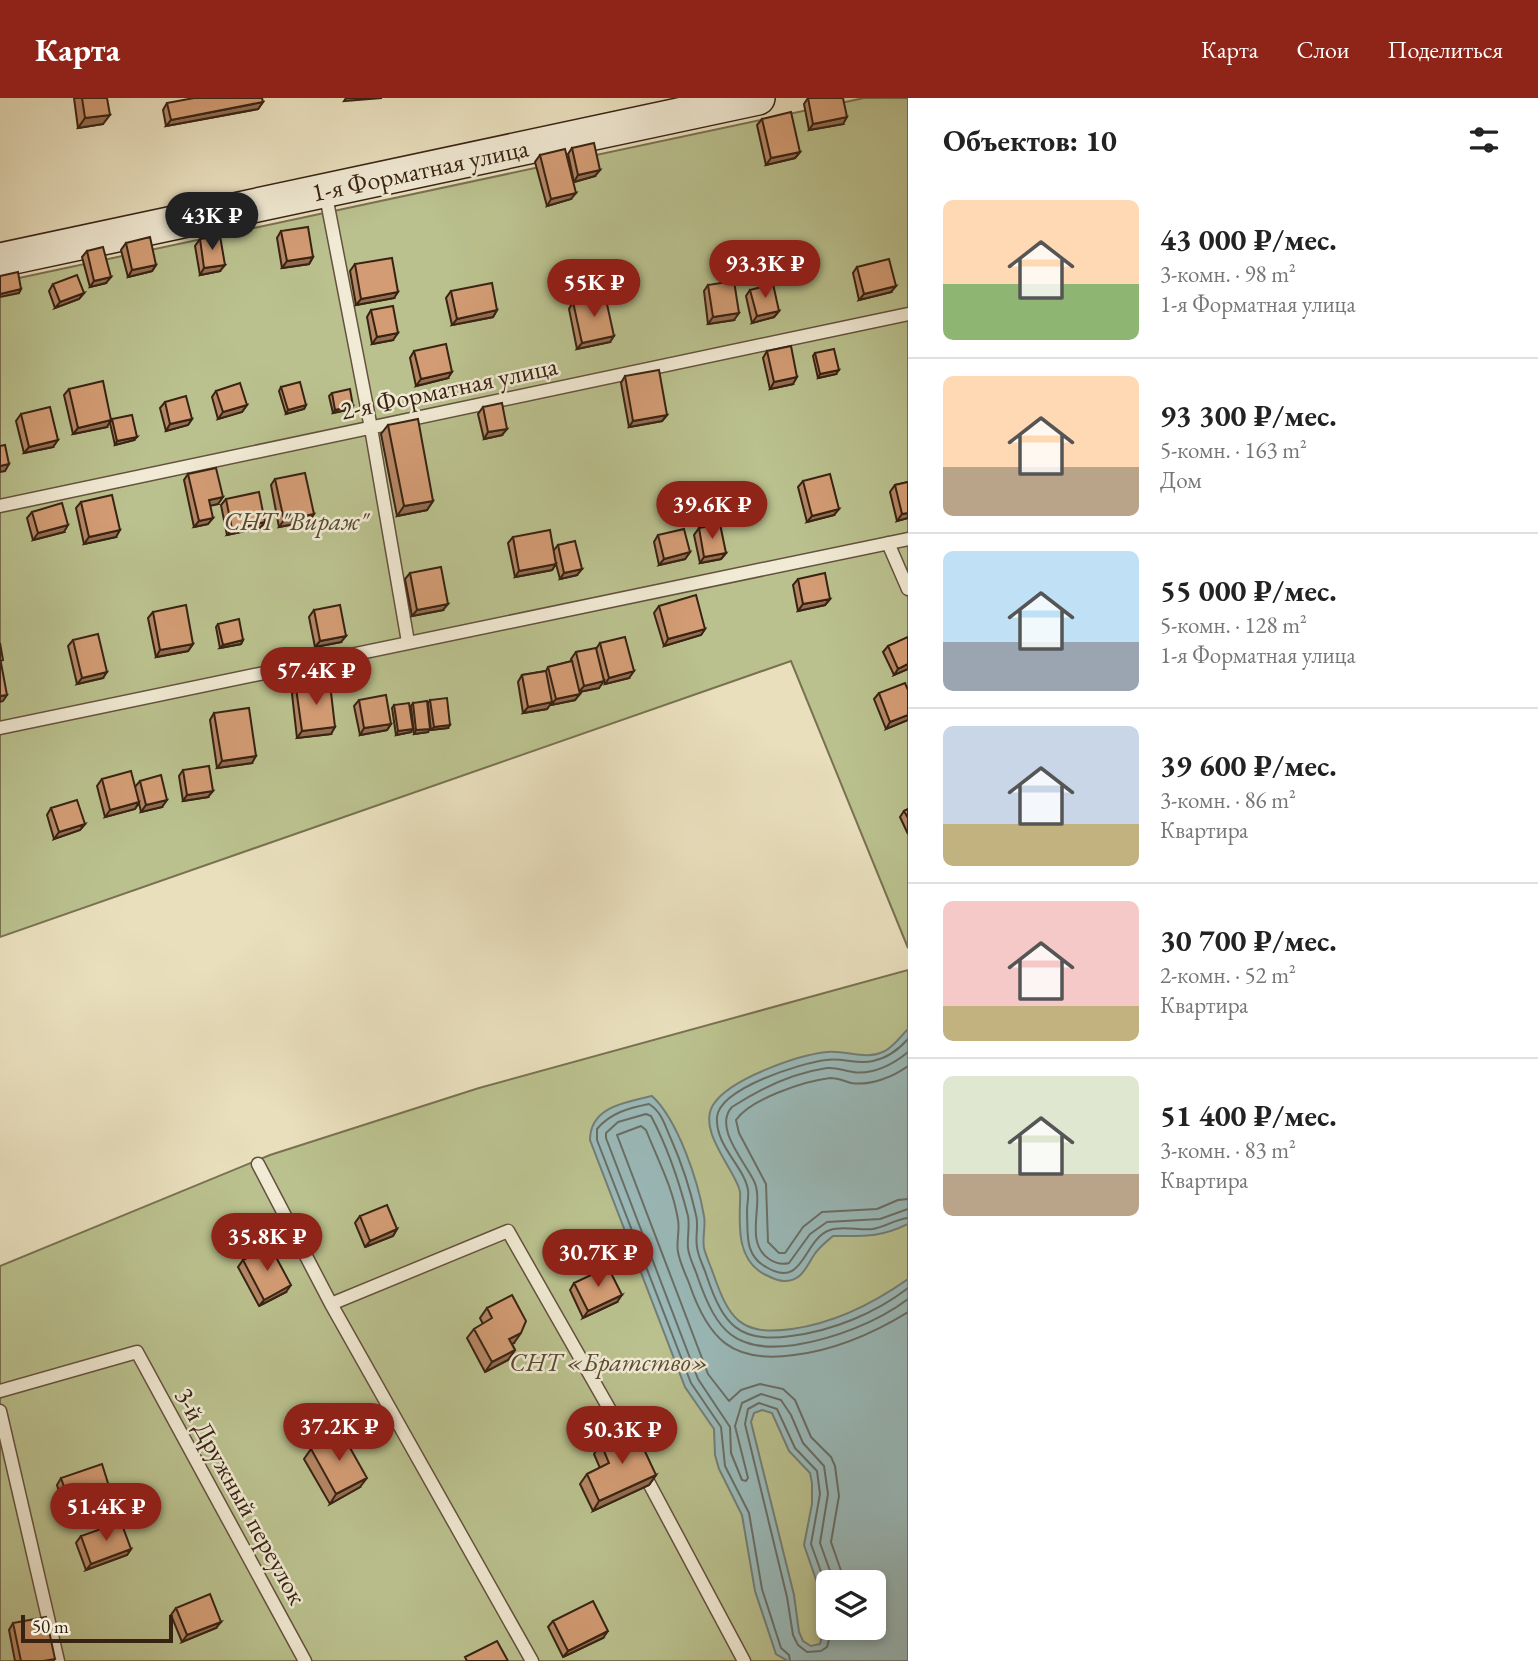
<!DOCTYPE html>
<html lang="ru">
<meta charset="utf-8">
<style>
:root{--surface:#fff;--page:#f6f6f6;--text:#222;--muted:#767676;--line:#e0e0e0;--accent:#8f2418}
body{margin:0;font-family:"EB Garamond",serif;background:var(--page);color:var(--text);height:100vh;display:flex;flex-direction:column;font-size:26px;white-space:nowrap}
*{box-sizing:border-box;margin:0}
p{font-size:23px;color:var(--muted)}
.icon{flex:none;width:38px;height:38px;fill:none;stroke:currentColor;stroke-width:2;stroke-linecap:round;stroke-linejoin:round}
.map{position:relative;flex:1;overflow:hidden}
.drawer{display:flex;flex-direction:column;background:var(--surface);width:630px}
.drawer>*{flex:none}
.controls{position:absolute;left:816px;top:1472px;display:grid;gap:14px}
.controls a{display:grid;place-items:center;width:70px;height:70px;border-radius:10px;background:var(--surface);box-shadow:0 4px 10px #0003;font-size:35px}
.scale{position:absolute;left:21px;bottom:18px;width:152px;box-sizing:border-box;padding-left:7px;border:4px solid #382313;border-top:0;font-size:19px;line-height:24px;white-space:nowrap;color:#382313;-webkit-text-stroke:5px #f1ead4;paint-order:stroke}
.price{position:absolute;translate:-50% -60px;padding:0 16px;border-radius:24px;background:var(--accent);color:#fff;font-size:23px;line-height:46px;filter:drop-shadow(0 2px 4px #0008)}
.price::after{content:'';position:absolute;left:50%;top:42px;width:21px;height:16px;margin-left:-10px;background:inherit;clip-path:polygon(0 0,100% 0,50% 100%)}
.price.active{background:#222;color:#fff}
ul{padding:0;list-style:none}
li{display:flex;align-items:center;gap:21px;height:175px;padding:0 35px}
li+li{border-top:2px solid var(--line)}
li span{display:grid;place-items:center;flex:none;width:196px;height:140px;border-radius:10px;color:#555}
li>.icon{margin-inline-start:auto}
span .icon{width:84px;height:84px;fill:#fffc;stroke-width:1}
li b{font-size:30px}
h2{display:flex;justify-content:space-between;align-items:center;height:84px;padding:0 35px;font-size:30px}
header{display:flex;align-items:center;gap:42px;box-sizing:border-box;height:98px;padding:0 35px;background:var(--accent);color:#fff}
header strong{font-size:33px}
nav{display:flex;gap:38px;margin-inline-start:auto;font-size:24px}
main{display:flex;flex:1;min-height:0}
.map>svg:first-child{display:block}
.green{fill:#bac18e;stroke:#797250;stroke-width:2;fill-rule:evenodd}
.water{fill:#9ababa;stroke:#737e77;stroke-width:2;fill-rule:evenodd}
.lines{fill:none;stroke-linecap:round;stroke-linejoin:round}
.shore{stroke:#696e66;stroke-width:2}
.lane-casing{stroke:#64523e;stroke-width:15}
.secondary-casing{stroke:#382313;stroke-width:36}
.lane{stroke:#f1ead4;stroke-width:12}
.secondary{stroke:#f1ead4;stroke-width:33}
.wall{fill:#b58664;stroke:#382313;stroke-width:2}
.shaded-wall{fill:#946d51;stroke:#382313;stroke-width:2}
.building{fill:#d39c74;stroke:#382313;stroke-width:2}
.labels{text-anchor:middle;dominant-baseline:central;stroke-width:5;stroke-linejoin:round;paint-order:stroke}
.street-label{font-size:26px;fill:#382313;stroke:#f1ead4}
.park-label{font-size:26px;font-style:italic;fill:#584a32;stroke:#f1ead4}
</style>
<header>
<strong>Карта</strong>
<nav><a>Карта</a><a>Слои</a><a>Поделиться</a></nav>
</header>
<main>
<div class="map">
<svg width="908" height="1563" viewBox="0 0 908 1563">
<rect width="100%" height="100%" fill="#e9dfbd"/>
<filter id="stains"><feTurbulence type="fractalNoise" baseFrequency=".00286" numOctaves="4"/><feColorMatrix values="0 0 0 0 .2 0 0 0 0 .09 0 0 0 0 .02 0 0 0 .5 -.17"/></filter>
<radialGradient id="worn" r=".72"><stop offset=".6" stop-color="#630" stop-opacity="0"/><stop offset="1" stop-color="#630" stop-opacity=".3"/></radialGradient>
<!-- green -->
<path class="green" d="M864,0H908V850L791,563L0,839V184Z
M908,872V1563H0V1168L270,1057L479,990ZM828,1484H873V1530H828Z"/>
<!-- water -->
<path class="water" d="M908,931V1126C880,1140 863,1138 833,1138C826,1144 819,1149 814,1157C806,1169 802,1183 784,1183C777,1183 770,1179 764,1176C738,1162 739,1131 740,1105C740,1100 741,1095 739,1090C731,1067 698,1032 713,1007C729,981 798,957 827,954C848,952 865,963 885,953C894,948 901,938 908,931Z
M652,998C678,1022 698,1083 704,1118C706,1128 702,1140 704,1150C706,1158 710,1167 713,1175C729,1221 740,1238 792,1231C834,1225 874,1205 908,1181V1563H788L776,1556L755,1493L742,1417L719,1371L715,1357L714,1331L685,1289L590,1042C590,1009 626,1004 652,998ZM762,1312L772,1315L789,1353L810,1375L812,1385V1406L804,1447L821,1496L825,1527L820,1546L811,1548L803,1543L799,1534L794,1497L751,1324L754,1315ZM873,1484V1530H828V1484Z"/>
<g class="lines">
<!-- shore -->
<path class="shore" d="M908,941C898,952 888,960 873,963C856,967 842,959 826,962C801,965 720,990 717,1019C715,1048 744,1068 748,1092C749,1098 747,1106 747,1113C748,1135 744,1157 766,1169C805,1192 802,1142 830,1132C843,1127 860,1133 873,1131C885,1129 896,1121 908,1120
M908,954C894,966 873,977 853,974C844,973 837,969 827,970C793,975 761,990 732,1009C713,1029 745,1064 754,1083C765,1106 743,1143 769,1161C775,1165 782,1167 789,1165L810,1136L827,1124L880,1121L908,1111
M908,968C893,979 870,988 851,985C844,983 838,980 830,980C805,983 750,1001 736,1022L739,1035L766,1086L768,1144L779,1155H785L803,1129L822,1114L877,1111L898,1102L908,1101
M834,1484L820,1445L828,1396L824,1368L803,1345L791,1317L781,1302L761,1296L742,1305L735,1328L748,1380L746,1383L742,1382L731,1355L730,1329L698,1281L606,1040V1035L618,1024L646,1016L651,1018C668,1050 679,1083 688,1118C690,1128 687,1139 688,1150C689,1160 695,1170 698,1180C717,1234 735,1255 795,1247C833,1241 878,1224 908,1201
M845,1484L831,1444L839,1398L835,1368L831,1359L811,1339L795,1302L783,1291L760,1286L741,1292L729,1303L708,1276L617,1037L641,1028L646,1032C658,1062 673,1090 678,1122C680,1133 676,1144 678,1154C680,1165 685,1175 689,1185C708,1241 732,1266 794,1257C834,1252 874,1235 908,1214
M828,1493L811,1446L820,1396L817,1373L795,1350L777,1311L759,1305L748,1311L745,1326L787,1499L793,1537L798,1547L807,1554L821,1553L827,1549L832,1530
M790,1563L789,1557L781,1550L762,1491L749,1415L725,1368L721,1329L691,1285L597,1042V1031C610,1015 629,1010 649,1006C662,1014 665,1028 671,1041C682,1066 690,1090 696,1117C699,1127 695,1138 697,1149C698,1159 704,1169 707,1179C723,1226 739,1246 791,1238C832,1233 876,1215 908,1190"/>
<defs>
<path id="lane" d="M325,93L371,330L408,544
M0,408L908,216
M888,445L908,491
M0,630L908,441
M258,1066L331,1206L532,1563
M331,1206L508,1133L631,1349
M0,1293L137,1254L305,1563
M0,1313L58,1563
M642,1372L744,1563"/>
<path id="secondary" d="M0,162L758,0"/>
</defs>
<!-- lane casing -->
<use href="#lane" class="lane-casing"/>
<!-- secondary casing -->
<use href="#secondary" class="secondary-casing"/>
<!-- lane -->
<use href="#lane" class="lane"/>
<!-- secondary -->
<use href="#secondary" class="secondary"/>
</g>
<!-- wall -->
<path class="wall" d="M74,0H107L103,26L78,30Z
M808,0L843,26L809,32L804,6Z
M263,4L258,11L166,28L163,12L167,5Z
M762,21L800,54L795,60L766,67L757,27Z
M572,50L595,78L574,84L568,56Z
M540,57L571,101L547,108L535,64Z
M281,133L313,159L309,166L282,170L277,140Z
M200,141L220,173L200,177L195,148Z
M126,145L156,167L152,173L128,179L121,152Z
M87,153L106,185L90,189L82,159Z
M355,166L394,200L356,207L350,173Z
M857,169L891,194L859,202L853,175Z
M53,186L84,195L79,201L55,210L49,193Z
M708,187L734,222L708,226L704,193Z
M750,192L779,213L774,219L752,225L746,198Z
M451,193L497,212L493,219L452,227L446,200Z
M573,204L610,244L577,251L569,211Z
M371,212L393,242L372,246L367,219Z
M414,253L448,280L416,288L410,260Z
M767,253L793,286L770,291L763,260Z
M815,255L836,276L818,280L813,258Z
M625,278L667,317L662,323L629,329L621,285Z
M281,289L306,307L304,311L286,316L279,293Z
M69,291L107,329L73,336L64,297Z
M216,293L247,307L242,314L218,321L212,299Z
M332,295L353,308L351,311L333,315L329,298Z
M165,304L192,321L188,327L166,333L160,310Z
M483,309L502,337L484,341L478,316Z
M21,316L53,349L24,355L16,323Z
M112,321L134,342L115,347L110,325Z
M388,327L433,403L427,412L397,418L381,336Z
M188,376L218,406L210,407L208,426L194,429L184,382Z
M275,381L314,416L309,423L279,429L271,387Z
M803,383L834,417L807,424L798,389Z
M908,384V420L897,423L890,394L895,387Z
M226,401L265,424L260,430L227,437L221,407Z
M81,404L116,439L84,446L76,410Z
M32,414L64,434L33,442L27,420Z
M699,430L726,455L721,461L700,465L694,437Z
M658,437L690,454L685,461L659,467L654,444Z
M513,439L554,452L558,447L577,477L560,481L556,466L552,472L515,479L508,445Z
M410,475L443,512L412,518L405,481Z
M798,481L830,501L825,507L798,513L793,487Z
M659,508L705,531L701,537L664,548L654,515Z
M314,512L341,544L315,549L309,519Z
M153,514L193,546L188,553L156,559L148,520Z
M218,526L243,542L241,546L220,550L216,529Z
M908,539V571L894,577L883,554L888,548Z
M73,542L103,580L77,586L68,548Z
M600,545L629,580L605,586L601,572L599,590L579,594L575,602L551,607V605L547,611L523,615L518,584L522,577L546,573L548,569L572,563L571,561L576,554L596,551Z
M296,590L331,636L297,640L292,596Z
M908,592V622L886,631L874,601L879,595Z
M359,602L391,626L387,632L360,637L354,608Z
M430,602L448,630L431,632L428,605Z
M413,605L428,634L414,636L411,608Z
M394,607L411,634L396,637L392,610Z
M214,615L252,665L217,670L210,622Z
M183,672L208,699L183,703L179,678Z
M102,681L135,689L140,683L162,709L141,714L139,705L135,711L105,719L97,688Z
M51,710L85,726L80,732L54,741L47,717Z
M908,711V736L900,719L904,713Z
M360,1118L397,1131L393,1138L365,1149L355,1125Z
M243,1162L286,1194L259,1208L238,1169Z
M574,1185L617,1204L583,1220L570,1192Z
M487,1210L514,1245L512,1246L515,1252L508,1262L485,1274L467,1240L474,1231L483,1226L480,1220Z
M601,1346L656,1377L649,1387L593,1413L580,1386L587,1376L600,1370L594,1356Z
M311,1351L360,1389L330,1406L304,1361Z
M61,1380L109,1407L73,1419L68,1404L63,1406L57,1387Z
M81,1438L131,1451L127,1457L86,1472L76,1445Z
M176,1510L216,1530L182,1544L171,1517Z
M553,1523L603,1540L563,1559L548,1529Z
M13,1525L55,1561L53,1563H15L9,1532Z"/>
<!-- shaded-wall -->
<path class="shaded-wall" d="M346,0H382L344,3Z
M263,4L258,11L166,28L171,22Z
M110,17L103,26L78,30L85,20Z
M847,19L843,26L809,32L813,26Z
M800,54L795,60L766,67L771,60Z
M600,72L595,78L574,84L578,77Z
M576,95L571,101L547,108L551,101Z
M313,159L309,166L282,170L287,163Z
M156,167L152,173L128,179L132,172Z
M225,167L220,173L200,177L204,170Z
M111,179L106,185L90,189L94,183Z
M896,188L891,194L859,202L864,196Z
M21,191L19,195L0,199V196Z
M398,194L394,200L356,207L361,201Z
M84,195L79,201L55,210L60,204Z
M497,212L493,219L452,227L457,221Z
M779,213L774,219L752,225L757,218Z
M739,215L734,222L708,226L713,219Z
M398,235L393,242L372,246L377,239Z
M614,238L610,244L577,251L582,245Z
M839,272L836,276L818,280L820,276Z
M452,274L448,280L416,288L421,281Z
M797,279L793,286L770,291L774,284Z
M247,307L242,314L218,321L223,314Z
M306,307L304,311L286,316L288,312Z
M353,308L351,311L333,315L335,312Z
M667,317L662,323L629,329L633,323Z
M192,321L188,327L166,333L170,326Z
M111,322L107,329L73,336L78,330Z
M507,331L502,337L484,341L488,334Z
M137,339L134,342L115,347L117,343Z
M58,342L53,349L24,355L29,349Z
M9,366L5,373L0,374V368Z
M223,399L218,406L205,409L209,402Z
M433,403L427,412L397,418L404,408Z
M839,411L834,417L807,424L812,418Z
M908,415V420L897,423L902,416Z
M314,416L309,423L279,429L284,422Z
M213,420L208,426L194,429L199,423Z
M265,424L260,430L227,437L232,431Z
M68,427L64,434L33,442L38,435Z
M120,432L116,439L84,446L89,439Z
M690,454L685,461L659,467L664,461Z
M726,455L721,461L700,465L704,459Z
M556,466L552,472L515,479L519,473Z
M582,471L577,477L560,481L564,475Z
M830,501L825,507L798,513L803,506Z
M448,506L443,512L412,518L417,512Z
M705,531L701,537L664,548L668,541Z
M346,538L341,544L315,549L320,543Z
M243,542L241,546L220,550L223,547Z
M193,546L188,553L156,559L160,552Z
M908,566V571L894,577L898,571Z
M634,573L629,580L605,586L609,580Z
M107,574L103,580L77,586L82,580Z
M604,583L599,590L579,594L584,588Z
M580,596L575,602L551,607L556,601Z
M7,597L3,603L0,604V598Z
M552,604L547,611L523,615L528,609Z
M908,617V622L886,631L890,624Z
M391,626L387,632L360,637L364,630Z
M450,627L448,630L431,632L434,629Z
M335,629L331,636L297,640L302,633Z
M413,631L411,634L396,637L398,633Z
M430,631L428,634L414,636L416,632Z
M256,658L252,665L217,670L222,663Z
M213,693L208,699L183,703L187,697Z
M167,702L162,709L141,714L146,707Z
M139,704L135,711L105,719L110,712Z
M85,726L80,732L54,741L59,734Z
M397,1131L393,1138L365,1149L370,1143Z
M291,1187L286,1194L259,1208L264,1202Z
M622,1197L617,1204L583,1220L588,1213Z
M521,1235L514,1245L503,1251L509,1241Z
M515,1252L508,1262L485,1274L492,1264Z
M656,1377L649,1387L593,1413L599,1403Z
M367,1380L360,1389L330,1406L336,1396Z
M73,1398L68,1404L63,1406L68,1400Z
M113,1401L109,1407L73,1419L78,1413Z
M131,1451L127,1457L86,1472L91,1466Z
M221,1524L216,1530L182,1544L187,1537Z
M608,1533L603,1540L563,1559L568,1553Z"/>
<!-- building -->
<path class="building" d="M82,0H107L110,17L85,20Z
M194,0H262L263,4L171,22L167,5Z
M808,0H843L847,19L813,26Z
M791,14L800,54L771,60L762,21Z
M594,45L600,72L578,77L572,50Z
M565,51L576,95L551,101L540,57Z
M308,129L313,159L287,163L281,133Z
M220,138L225,167L204,170L200,141Z
M150,139L156,167L132,172L126,145Z
M103,149L111,179L94,183L87,153Z
M392,160L398,194L361,201L355,166Z
M889,161L896,188L864,196L857,169Z
M18,174L21,191L0,196V178Z
M77,177L84,195L60,204L53,186Z
M734,183L739,215L713,219L708,187Z
M492,185L497,212L457,221L451,193Z
M773,186L779,213L757,218L750,192Z
M605,197L614,238L582,245L573,204Z
M393,208L398,235L377,239L371,212Z
M446,246L452,274L421,281L414,253Z
M791,248L797,279L774,284L767,253Z
M834,251L839,272L820,276L815,255Z
M659,272L667,317L633,323L625,278Z
M103,283L111,322L78,330L69,291Z
M300,284L306,307L288,312L281,289Z
M240,285L247,307L223,314L216,293Z
M350,291L353,308L335,312L332,295Z
M186,298L192,321L170,326L165,304Z
M502,305L507,331L488,334L483,309Z
M50,309L58,342L29,349L21,316Z
M132,317L137,339L117,343L112,321Z
M418,321L433,403L404,408L388,327Z
M5,347L9,366L0,368V348Z
M216,370L223,399L209,402L213,420L199,423L188,376Z
M305,375L314,416L284,422L275,381Z
M830,376L839,411L812,418L803,383Z
M908,384V415L902,416L895,387Z
M259,394L265,424L232,431L226,401Z
M112,397L120,432L89,439L81,404Z
M62,405L68,427L38,435L32,414Z
M720,426L726,455L704,459L699,430Z
M684,431L690,454L664,461L658,437Z
M550,432L556,466L519,473L513,439Z
M575,443L582,471L564,475L558,447Z
M441,469L448,506L417,512L410,475Z
M825,475L830,501L803,506L798,481Z
M696,497L705,531L668,541L659,508Z
M186,507L193,546L160,552L153,514Z
M340,507L346,538L320,543L314,512Z
M239,521L243,542L223,547L218,526Z
M98,536L107,574L82,580L73,542Z
M625,539L634,573L609,580L600,545Z
M908,539V566L898,571L888,548Z
M0,545L3,562L0,563Z
M596,550L604,583L584,588L576,554Z
M572,563L580,596L556,601L548,569Z
M1,565L7,597L0,598V566Z
M546,573L552,604L528,609L522,577Z
M905,585L908,592V617L890,624L879,595Z
M330,586L335,629L302,633L296,590Z
M386,597L391,626L364,630L359,602Z
M447,600L450,627L434,629L430,602Z
M427,603L430,631L416,632L413,605Z
M409,605L413,631L398,633L394,607Z
M249,610L256,658L222,663L214,615Z
M209,668L213,693L187,697L183,672Z
M131,673L139,704L110,712L102,681Z
M161,677L167,702L146,707L140,683Z
M77,702L85,726L59,734L51,710Z
M908,711V720L904,713Z
M387,1107L397,1131L370,1143L360,1118Z
M270,1148L291,1187L264,1202L243,1162Z
M608,1169L622,1197L588,1213L574,1185Z
M512,1197L526,1223L521,1235L509,1241L515,1252L492,1264L474,1231L492,1220L487,1210Z
M634,1330L656,1377L599,1403L587,1376L609,1365L601,1346Z
M344,1333L352,1346L349,1348L367,1380L336,1396L311,1351Z
M102,1366L113,1401L78,1413L73,1398L68,1400L61,1380Z
M121,1424L131,1451L91,1466L81,1438Z
M210,1496L221,1524L187,1537L176,1510Z
M593,1503L608,1533L568,1553L553,1523Z
M46,1519L55,1561L43,1563H21L13,1525Z
M497,1543L508,1563H467L465,1559Z"/>
<g class="labels">
<!-- street labels -->
<g class="street-label">
<text transform="translate(420 72) rotate(-12)">1-я Форматная улица</text>
<text transform="translate(449 290) rotate(-12)">2-я Форматная улица</text>
<text transform="translate(241 1398) rotate(61)">3-й Дружный переулок</text>
</g>
<!-- park labels -->
<g class="park-label">
<text x="296" y="423">СНТ "Вираж"</text>
<text x="609" y="1264">СНТ «Братство»</text>
</g>
</g>
<rect width="100%" height="100%" filter="url(#stains)"/>
<rect width="100%" height="100%" fill="url(#worn)"/>
</svg>
<div class="controls">
<a><svg class="icon" aria-label="layers" viewBox="0 0 24 24"><path d="M12 4l9 5-9 5-9-5zM3 14l9 5 9-5"/></svg></a>
</div>
<div class="scale">50 m</div>
<b class="price active" style="left:212px;top:154px">43K ₽</b>
<b class="price" style="left:765px;top:202px">93.3K ₽</b>
<b class="price" style="left:594px;top:221px">55K ₽</b>
<b class="price" style="left:712px;top:443px">39.6K ₽</b>
<b class="price" style="left:316px;top:609px">57.4K ₽</b>
<b class="price" style="left:267px;top:1175px">35.8K ₽</b>
<b class="price" style="left:598px;top:1191px">30.7K ₽</b>
<b class="price" style="left:339px;top:1365px">37.2K ₽</b>
<b class="price" style="left:622px;top:1368px">50.3K ₽</b>
<b class="price" style="left:106px;top:1445px">51.4K ₽</b>
</div>
<section class="drawer">
<h2>Объектов: 10<svg class="icon" aria-label="filters" viewBox="0 0 24 24"><path d="M4 7h16M4 17h16"/><circle cx="9" cy="7" r="2"/><circle cx="15" cy="17" r="2"/></svg></h2>
<ul>
<li><span style="background:linear-gradient(#ffd9b3 60%,#8fb573 0)"><svg class="icon" aria-label="home" viewBox="0 0 24 24"><path d="M3 11l9-7 9 7M6 9v11h12V9"/></svg></span><div><b>43 000 ₽/мес.</b><p>3-комн. · 98 m²</p><p>1-я Форматная улица</p></div></li>
<li><span style="background:linear-gradient(#ffd9b3 65%,#b9a48a 0)"><svg class="icon" aria-label="home" viewBox="0 0 24 24"><path d="M3 11l9-7 9 7M6 9v11h12V9"/></svg></span><div><b>93 300 ₽/мес.</b><p>5-комн. · 163 m²</p><p>Дом</p></div></li>
<li><span style="background:linear-gradient(#bfe0f5 65%,#9aa5b1 0)"><svg class="icon" aria-label="home" viewBox="0 0 24 24"><path d="M3 11l9-7 9 7M6 9v11h12V9"/></svg></span><div><b>55 000 ₽/мес.</b><p>5-комн. · 128 m²</p><p>1-я Форматная улица</p></div></li>
<li><span style="background:linear-gradient(#c9d6e8 70%,#c2b280 0)"><svg class="icon" aria-label="home" viewBox="0 0 24 24"><path d="M3 11l9-7 9 7M6 9v11h12V9"/></svg></span><div><b>39 600 ₽/мес.</b><p>3-комн. · 86 m²</p><p>Квартира</p></div></li>
<li><span style="background:linear-gradient(#f6c9c9 75%,#c2b280 0)"><svg class="icon" aria-label="home" viewBox="0 0 24 24"><path d="M3 11l9-7 9 7M6 9v11h12V9"/></svg></span><div><b>30 700 ₽/мес.</b><p>2-комн. · 52 m²</p><p>Квартира</p></div></li>
<li><span style="background:linear-gradient(#dfe7d0 70%,#b9a48a 0)"><svg class="icon" aria-label="home" viewBox="0 0 24 24"><path d="M3 11l9-7 9 7M6 9v11h12V9"/></svg></span><div><b>51 400 ₽/мес.</b><p>3-комн. · 83 m²</p><p>Квартира</p></div></li>
</ul>
</section>
</main>
